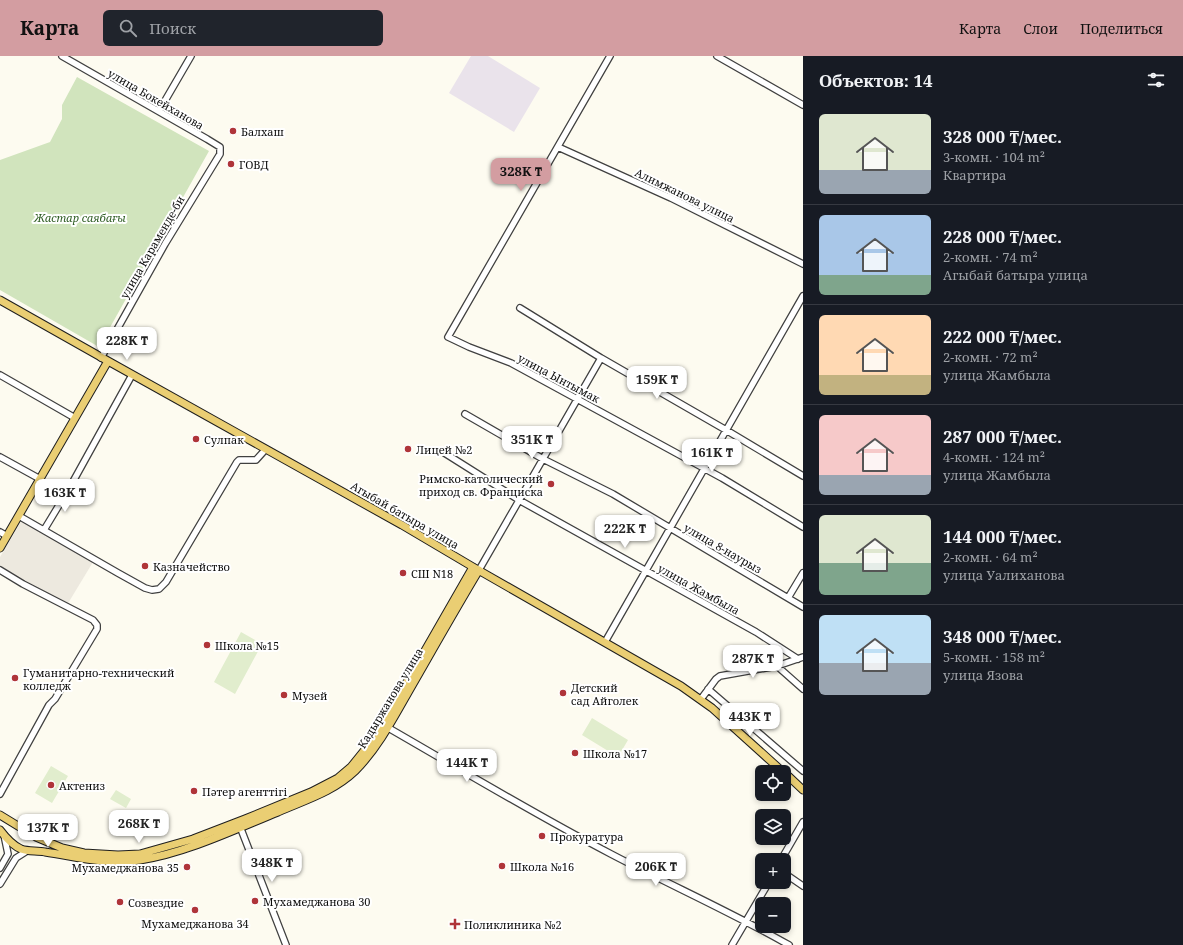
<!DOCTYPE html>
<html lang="ru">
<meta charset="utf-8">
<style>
:root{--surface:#171b24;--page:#20242c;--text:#f1f3f6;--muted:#9ea1a6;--line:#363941;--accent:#d39da1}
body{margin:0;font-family:"Noto Serif",serif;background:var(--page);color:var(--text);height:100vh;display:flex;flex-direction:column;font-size:15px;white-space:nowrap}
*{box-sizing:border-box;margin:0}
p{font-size:13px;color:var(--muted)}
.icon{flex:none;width:22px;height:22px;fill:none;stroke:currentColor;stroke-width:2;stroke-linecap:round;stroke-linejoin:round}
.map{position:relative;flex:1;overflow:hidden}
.drawer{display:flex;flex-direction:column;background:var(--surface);width:380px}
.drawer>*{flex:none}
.buttons{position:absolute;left:755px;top:709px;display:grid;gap:8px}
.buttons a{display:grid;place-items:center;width:36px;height:36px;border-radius:6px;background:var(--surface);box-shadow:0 2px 6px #0003;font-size:20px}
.price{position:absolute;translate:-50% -34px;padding:0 9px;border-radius:8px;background:#fff;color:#222;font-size:13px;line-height:26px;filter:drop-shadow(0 1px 2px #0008)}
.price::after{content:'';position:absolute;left:50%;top:24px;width:12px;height:9px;margin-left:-6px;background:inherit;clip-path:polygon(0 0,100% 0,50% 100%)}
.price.current{background:var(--accent);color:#111}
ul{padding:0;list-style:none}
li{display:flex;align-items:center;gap:12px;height:100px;padding:0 16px}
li+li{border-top:1px solid var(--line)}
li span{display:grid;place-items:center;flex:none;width:112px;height:80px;border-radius:6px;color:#555}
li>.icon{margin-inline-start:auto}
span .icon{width:48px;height:48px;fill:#fffc;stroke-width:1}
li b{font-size:17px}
h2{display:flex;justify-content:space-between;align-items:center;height:48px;padding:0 16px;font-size:17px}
header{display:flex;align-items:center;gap:24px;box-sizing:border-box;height:56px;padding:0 20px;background:var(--accent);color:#111}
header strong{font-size:19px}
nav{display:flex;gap:22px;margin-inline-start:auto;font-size:14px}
.search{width:280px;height:36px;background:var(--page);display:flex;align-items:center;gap:10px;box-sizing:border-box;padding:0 14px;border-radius:6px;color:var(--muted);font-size:15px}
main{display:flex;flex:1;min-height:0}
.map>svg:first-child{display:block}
.industrial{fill:#eae3eb}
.green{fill:#d1e4bd}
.pitch{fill:#e1edcd}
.plaza{fill:#ede9df}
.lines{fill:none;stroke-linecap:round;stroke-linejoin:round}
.minor-casing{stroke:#404040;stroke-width:8}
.major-casing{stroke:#1e1e1e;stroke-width:9}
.minor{stroke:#fff;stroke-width:5.5}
.major{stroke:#eace73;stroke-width:7}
.poi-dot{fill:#af3439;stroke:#fff;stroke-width:1.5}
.labels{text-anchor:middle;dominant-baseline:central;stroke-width:4;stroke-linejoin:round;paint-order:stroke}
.street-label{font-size:11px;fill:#0d0d0d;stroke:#fff}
.poi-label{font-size:11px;fill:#0d0d0d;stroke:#fff;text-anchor:start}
.park-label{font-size:11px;font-style:italic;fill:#305e25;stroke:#fff}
</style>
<header>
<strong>Карта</strong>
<div class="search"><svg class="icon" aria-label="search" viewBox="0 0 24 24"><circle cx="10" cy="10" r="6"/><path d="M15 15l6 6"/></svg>Поиск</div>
<nav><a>Карта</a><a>Слои</a><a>Поделиться</a></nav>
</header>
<main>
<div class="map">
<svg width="803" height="889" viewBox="0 0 803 889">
<rect width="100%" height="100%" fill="#fdfbf0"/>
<!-- industrial -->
<path class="industrial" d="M471,0H488L540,32L514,76L449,37Z"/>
<!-- green -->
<path class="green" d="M77,21L209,95L99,291L0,234V104L50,86L62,63V49Z"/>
<!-- pitch -->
<path class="pitch" d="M241,576L262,588L235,638L214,626Z
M592,662L628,684L618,701L582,679Z
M51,710L68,720L52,747L35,737Z
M116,734L131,743L126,752L110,743Z"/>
<!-- plaza -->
<path class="plaza" d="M22,464L93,506L67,549L0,510V501Z"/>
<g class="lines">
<defs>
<path id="minor" d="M62,0L207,83L220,91V98L165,188L101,302
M610,0L448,281L469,291L511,307L722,422L803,471
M717,0L803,49
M159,55L191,0
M558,91L671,142L803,208
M520,252L601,302L726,374L803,420
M0,319L75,362
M465,358L543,403L613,438L803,551
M443,396L519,444L756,576L798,603
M0,401L40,423
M19,460L118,517L145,532L152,534L159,533L166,526L237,406L239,404H256L265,394
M44,474L70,431L132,319
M0,476L7,480
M0,514L23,528L93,564L97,569V573L55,643L49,649L0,738
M479,514L601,302
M788,542L803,517
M605,586L803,240
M777,610L803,633
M708,633L803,715
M701,643L716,623L720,620L777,610L803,601
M385,670C460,713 534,758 611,798C670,829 731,856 789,889
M239,768L286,889
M781,804L803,766
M0,812L8,798L4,779
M784,817L803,830
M0,828L16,802L27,795
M732,889L769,826"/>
<path id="major" d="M0,244L108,305L402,469L473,511L681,630L712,652L783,716
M0,492L108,305
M784,716L803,734
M0,759L36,781L62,792L84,797L118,799L140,798L193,783L245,763L311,736L338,722L351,711L376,680L473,511
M0,774C6,782 12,789 21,793C29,796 37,794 45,796C79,801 106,809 140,804C186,797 236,773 278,756C305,744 333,736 355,715C378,692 394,661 410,633C433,593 455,554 479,514"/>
</defs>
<!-- minor casing -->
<use href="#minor" class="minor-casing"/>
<!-- major casing -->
<use href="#major" class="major-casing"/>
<!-- minor -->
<use href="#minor" class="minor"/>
<!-- major -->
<use href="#major" class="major"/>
</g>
<!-- markers -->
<g class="poi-dot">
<circle cx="233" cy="75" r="4"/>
<circle cx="231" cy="108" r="4"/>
<circle cx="196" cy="383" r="4"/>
<circle cx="408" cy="393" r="4"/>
<circle cx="551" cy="428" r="4"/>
<circle cx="145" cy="510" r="4"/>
<circle cx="403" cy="517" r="4"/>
<circle cx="207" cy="589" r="4"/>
<circle cx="15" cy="622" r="4"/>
<circle cx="563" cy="637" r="4"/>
<circle cx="284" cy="639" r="4"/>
<circle cx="575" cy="697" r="4"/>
<circle cx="51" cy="729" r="4"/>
<circle cx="194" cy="735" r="4"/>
<circle cx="542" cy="780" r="4"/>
<circle cx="502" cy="810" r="4"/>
<circle cx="187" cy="811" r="4"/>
<circle cx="255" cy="845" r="4"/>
<circle cx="120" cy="846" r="4"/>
<circle cx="195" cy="854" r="4"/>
<path d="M453 862h4v4h4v4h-4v4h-4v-4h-4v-4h4z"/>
</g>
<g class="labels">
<!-- street labels -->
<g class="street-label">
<text transform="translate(156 43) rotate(30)">улица Бокейханова</text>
<text transform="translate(685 139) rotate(26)">Алимжанова улица</text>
<text transform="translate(152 191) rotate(-60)">улица Караменде-би</text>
<text transform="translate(559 322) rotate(28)">улица Ынтымак</text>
<text transform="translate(405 459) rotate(30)">Агыбай батыра улица</text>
<text transform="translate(723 492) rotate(30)">улица 8-наурыз</text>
<text transform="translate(699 533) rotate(29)">улица Жамбыла</text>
<text transform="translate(390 642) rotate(-59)">Кадыржанова улица</text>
</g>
<!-- poi labels -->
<g class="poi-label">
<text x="241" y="75">Балхаш</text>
<text x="239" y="108">ГОВД</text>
<text x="204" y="383">Сулпак</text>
<text x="416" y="393">Лицей №2</text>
<text x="543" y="422" text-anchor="end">Римско-католический<tspan x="543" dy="13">приход св. Франциска</tspan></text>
<text x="153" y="510">Казначейство</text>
<text x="411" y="517">СШ N18</text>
<text x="215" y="589">Школа №15</text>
<text x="23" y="616">Гуманитарно-технический<tspan x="23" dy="13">колледж</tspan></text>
<text x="571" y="631">Детский<tspan x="571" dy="13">сад Айголек</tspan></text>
<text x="292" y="639">Музей</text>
<text x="583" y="697">Школа №17</text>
<text x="59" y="729">Актениз</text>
<text x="202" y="735">Пәтер агенттігі</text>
<text x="550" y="780">Прокуратура</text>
<text x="510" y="810">Школа №16</text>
<text x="179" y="811" text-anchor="end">Мухамеджанова 35</text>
<text x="263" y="845">Мухамеджанова 30</text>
<text x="128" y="846">Созвездие</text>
<text x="195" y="867" text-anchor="middle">Мухамеджанова 34</text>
<text x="464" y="868">Поликлиника №2</text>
</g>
<!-- park labels -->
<g class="park-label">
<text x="80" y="161">Жастар саябағы</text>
</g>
</g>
</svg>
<div class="buttons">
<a><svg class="icon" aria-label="locate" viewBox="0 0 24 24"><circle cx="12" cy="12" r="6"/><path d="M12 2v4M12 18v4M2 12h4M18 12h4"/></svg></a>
<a><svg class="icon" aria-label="layers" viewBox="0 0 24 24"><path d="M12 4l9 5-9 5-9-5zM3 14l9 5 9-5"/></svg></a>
<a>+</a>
<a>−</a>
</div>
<b class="price current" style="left:521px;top:136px">328K ₸</b>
<b class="price" style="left:127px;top:305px">228K ₸</b>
<b class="price" style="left:657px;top:344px">159K ₸</b>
<b class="price" style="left:532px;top:404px">351K ₸</b>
<b class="price" style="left:712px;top:417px">161K ₸</b>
<b class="price" style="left:65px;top:457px">163K ₸</b>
<b class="price" style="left:625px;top:493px">222K ₸</b>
<b class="price" style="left:753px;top:623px">287K ₸</b>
<b class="price" style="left:750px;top:681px">443K ₸</b>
<b class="price" style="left:467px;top:727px">144K ₸</b>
<b class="price" style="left:139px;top:788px">268K ₸</b>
<b class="price" style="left:48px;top:792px">137K ₸</b>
<b class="price" style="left:272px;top:827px">348K ₸</b>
<b class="price" style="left:656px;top:831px">206K ₸</b>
</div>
<section class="drawer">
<h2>Объектов: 14<svg class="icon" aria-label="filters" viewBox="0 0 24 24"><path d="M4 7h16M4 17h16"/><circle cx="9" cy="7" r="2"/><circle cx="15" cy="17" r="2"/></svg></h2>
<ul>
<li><span style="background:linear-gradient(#dfe7d0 70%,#9aa5b1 0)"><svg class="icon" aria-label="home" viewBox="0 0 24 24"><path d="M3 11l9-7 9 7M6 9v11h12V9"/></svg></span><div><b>328 000 ₸/мес.</b><p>3-комн. · 104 m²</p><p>Квартира</p></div></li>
<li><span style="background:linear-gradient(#a9c7e8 75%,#7fa58c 0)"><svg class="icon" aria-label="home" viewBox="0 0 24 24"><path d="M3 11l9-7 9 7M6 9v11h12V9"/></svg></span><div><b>228 000 ₸/мес.</b><p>2-комн. · 74 m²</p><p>Агыбай батыра улица</p></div></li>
<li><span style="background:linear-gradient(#ffd9b3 75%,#c2b280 0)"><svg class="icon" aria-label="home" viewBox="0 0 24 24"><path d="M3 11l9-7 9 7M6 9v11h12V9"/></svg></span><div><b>222 000 ₸/мес.</b><p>2-комн. · 72 m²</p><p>улица Жамбыла</p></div></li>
<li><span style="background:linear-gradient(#f6c9c9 75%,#9aa5b1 0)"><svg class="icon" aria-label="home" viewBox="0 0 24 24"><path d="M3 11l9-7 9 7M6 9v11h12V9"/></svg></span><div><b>287 000 ₸/мес.</b><p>4-комн. · 124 m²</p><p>улица Жамбыла</p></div></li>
<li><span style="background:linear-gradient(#dfe7d0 60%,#7fa58c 0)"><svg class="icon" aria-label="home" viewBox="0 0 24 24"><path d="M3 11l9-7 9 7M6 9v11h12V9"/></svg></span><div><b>144 000 ₸/мес.</b><p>2-комн. · 64 m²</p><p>улица Уалиханова</p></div></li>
<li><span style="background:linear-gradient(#bfe0f5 60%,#9aa5b1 0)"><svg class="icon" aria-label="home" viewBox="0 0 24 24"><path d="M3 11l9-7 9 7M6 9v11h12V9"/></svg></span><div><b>348 000 ₸/мес.</b><p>5-комн. · 158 m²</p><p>улица Язова</p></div></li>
</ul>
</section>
</main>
